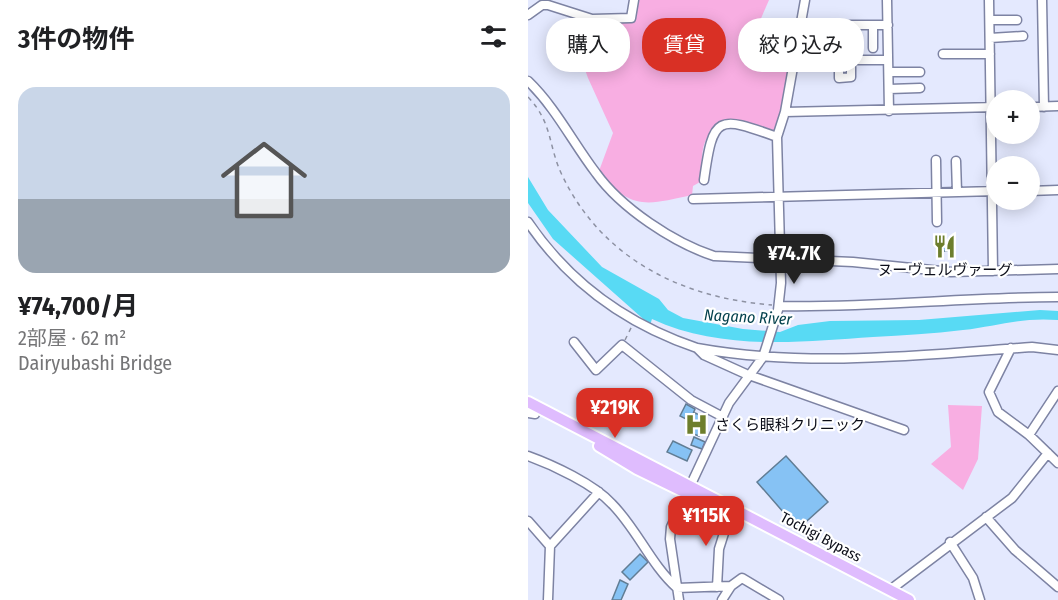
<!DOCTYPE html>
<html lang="ja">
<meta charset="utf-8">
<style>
:root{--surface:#fff;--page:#f6f6f6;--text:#202124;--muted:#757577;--line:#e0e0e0;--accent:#d93025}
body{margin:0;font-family:"Fira Sans Condensed","Noto Sans JP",sans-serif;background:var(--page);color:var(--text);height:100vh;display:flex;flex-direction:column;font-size:22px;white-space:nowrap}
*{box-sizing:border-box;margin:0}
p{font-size:20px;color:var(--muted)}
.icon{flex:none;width:33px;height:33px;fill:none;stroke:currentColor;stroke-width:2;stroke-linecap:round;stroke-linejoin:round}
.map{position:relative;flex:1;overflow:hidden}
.details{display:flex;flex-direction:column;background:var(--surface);width:528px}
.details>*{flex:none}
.top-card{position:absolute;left:18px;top:18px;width:422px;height:54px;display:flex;gap:12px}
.tools{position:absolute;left:458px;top:90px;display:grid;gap:12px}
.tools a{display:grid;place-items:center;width:54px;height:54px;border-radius:50%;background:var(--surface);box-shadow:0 3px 15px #0003;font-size:30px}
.price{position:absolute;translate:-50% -51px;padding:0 14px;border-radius:12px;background:var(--accent);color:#fff;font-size:20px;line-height:39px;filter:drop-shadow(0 2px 3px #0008)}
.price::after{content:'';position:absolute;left:50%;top:36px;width:18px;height:14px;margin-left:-9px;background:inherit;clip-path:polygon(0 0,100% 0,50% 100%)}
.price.on{background:#222;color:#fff}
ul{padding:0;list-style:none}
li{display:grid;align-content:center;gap:12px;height:318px;padding:0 18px}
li+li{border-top:2px solid var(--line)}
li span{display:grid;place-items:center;height:186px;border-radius:18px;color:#555}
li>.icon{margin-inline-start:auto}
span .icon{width:108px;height:108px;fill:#fffc;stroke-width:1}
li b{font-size:26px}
h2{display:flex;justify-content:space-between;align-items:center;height:72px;padding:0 18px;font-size:26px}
.tag{padding:0 21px;border-radius:24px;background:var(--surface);box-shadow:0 3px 15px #0003;font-size:21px;line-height:54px}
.tag.on{background:var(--accent);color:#fff}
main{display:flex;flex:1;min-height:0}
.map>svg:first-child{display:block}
.green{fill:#f8aee2}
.water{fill:#58daf4}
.building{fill:#86c2f4;stroke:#617d94;stroke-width:1.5}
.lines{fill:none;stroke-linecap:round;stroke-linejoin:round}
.minor-casing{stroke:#7d83a3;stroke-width:11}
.major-casing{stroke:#fff;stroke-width:14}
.path{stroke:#8d91a2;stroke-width:1.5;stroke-dasharray:4.5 4.5;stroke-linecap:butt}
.minor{stroke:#fff;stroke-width:8}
.major{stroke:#dfbcfe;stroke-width:10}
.labels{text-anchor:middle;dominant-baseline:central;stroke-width:4.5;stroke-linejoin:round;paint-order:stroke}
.poi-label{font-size:15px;fill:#0b0d18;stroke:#fff}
.street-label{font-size:15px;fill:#0b0d18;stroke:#fff}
.water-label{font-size:16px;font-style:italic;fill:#05424d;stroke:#fff}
</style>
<main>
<section class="details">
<h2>3件の物件<svg class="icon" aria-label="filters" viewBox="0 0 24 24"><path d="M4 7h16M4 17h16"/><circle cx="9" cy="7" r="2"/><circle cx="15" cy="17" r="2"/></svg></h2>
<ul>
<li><span style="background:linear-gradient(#c9d6e8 60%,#9aa5b1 0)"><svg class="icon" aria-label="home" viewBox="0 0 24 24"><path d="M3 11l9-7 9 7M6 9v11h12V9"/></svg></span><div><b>¥74,700/月</b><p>2部屋 · 62 m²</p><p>Dairyubashi Bridge</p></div></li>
</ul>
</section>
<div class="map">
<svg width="530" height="600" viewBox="0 0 530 600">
<rect width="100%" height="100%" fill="#e4e9fe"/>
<!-- green -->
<path class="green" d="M110,0H241L231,23L239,31L252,20L269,29L254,112L246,132L205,119C169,134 176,148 172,182L165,186L164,195C119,205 102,211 71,171L85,133L60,78L46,39L65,29L67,22L108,18Z
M420,405L454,406L450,459L435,490L403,464L423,447Z"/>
<!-- water -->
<path class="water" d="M0,177L20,210L74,267L131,299L140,310L155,318L215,329L252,332L270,325L302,321L391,320L512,310L530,311V320C493,317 470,326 435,330C405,334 375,335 345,337C272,342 193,351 124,319L122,325L25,239L0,203Z"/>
<!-- building -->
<path class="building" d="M423,240L424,250L411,252L410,242Z
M158,404L167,409L162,421L152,416Z
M167,413L179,418L171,436L160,432Z
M166,437L177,442L174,449L163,445Z
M145,441L164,450L159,461L139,452Z
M258,456L300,502L270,529L229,482Z
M112,554L120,562L102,580L94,572Z
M92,580L100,584L93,600H84Z"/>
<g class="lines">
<defs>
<path id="minor" d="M359,0L361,111
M461,0L465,271
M514,0L516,107
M0,15L14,5H20L64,19L103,18L106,0
M462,20H489
M345,25V48
M462,38L495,36
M322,49V25H360
M415,54H462
M267,58L309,60L311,64V78L323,77V60H360
M361,72H392
M0,81C28,108 45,143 68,173C93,208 146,243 186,256L325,262L423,272L530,269
M361,89L392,88
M501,107L530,106
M257,112L468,107
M408,160L409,222
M428,161L429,192
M176,180C185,115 189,115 249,137
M501,191L530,190
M165,199L468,191
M0,222C42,284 98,324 169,348L176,355L218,374L376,430
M251,306C344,308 437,297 530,297
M46,342L68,370L94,345L163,400L195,417
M169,348C279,368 394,355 504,347L530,350
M483,348L461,392L470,412L501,435L530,463
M0,413L7,414
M501,435L530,391
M0,456C25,465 66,484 84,504C109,529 123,565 149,588L203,586
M458,517L487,550L530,587
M0,521L22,546L20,600
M422,542L445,578L452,600
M22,546L71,492
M189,587L191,549L202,514
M362,590L484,498L520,453
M151,600L142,539L143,527L201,403L235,357L250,310L253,283L249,137L257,112L277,0
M194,600L203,586L214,578L251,600"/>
<path id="major" d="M0,402L381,600
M71,446L109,469L193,510"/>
</defs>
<!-- minor casing -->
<use href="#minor" class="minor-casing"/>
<!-- major casing -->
<use href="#major" class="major-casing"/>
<!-- path -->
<path class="path" d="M0,97C25,123 20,146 34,175C74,259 154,298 244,305
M97,340L104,326"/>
<!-- minor -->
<use href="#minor" class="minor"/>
<!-- major -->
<use href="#major" class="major"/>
</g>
<!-- icons -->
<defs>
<symbol id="restaurant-bare" viewBox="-9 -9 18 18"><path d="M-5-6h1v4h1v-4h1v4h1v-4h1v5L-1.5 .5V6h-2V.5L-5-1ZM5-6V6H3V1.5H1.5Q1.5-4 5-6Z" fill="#6d7e2d" stroke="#fff" stroke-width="2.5" paint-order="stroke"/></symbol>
<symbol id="hospital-bare" viewBox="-9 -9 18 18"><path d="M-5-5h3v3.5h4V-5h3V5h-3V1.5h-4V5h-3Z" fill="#6d7e2d" stroke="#fff" stroke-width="2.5" paint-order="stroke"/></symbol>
</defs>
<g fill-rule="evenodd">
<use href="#restaurant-bare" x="400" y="230" width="33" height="33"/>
<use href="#hospital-bare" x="152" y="408" width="33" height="33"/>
</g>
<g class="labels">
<!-- poi labels -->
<g class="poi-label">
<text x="417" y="270">ヌーヴェルヴァーグ</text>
<text x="187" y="425" text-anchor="start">さくら眼科クリニック</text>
</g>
<!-- street labels -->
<g class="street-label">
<text transform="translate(293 537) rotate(28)">Tochigi Bypass</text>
</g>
<!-- water labels -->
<g class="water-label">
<text transform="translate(220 317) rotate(3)">Nagano River</text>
</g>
</g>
</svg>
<div class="tools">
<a>+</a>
<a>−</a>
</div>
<b class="price on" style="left:266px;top:285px">¥74.7K</b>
<b class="price" style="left:87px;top:439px">¥219K</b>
<b class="price" style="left:178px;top:547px">¥115K</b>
<div class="top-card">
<a class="tag">購入</a>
<a class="tag on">賃貸</a>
<a class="tag">絞り込み</a>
</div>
</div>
</main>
